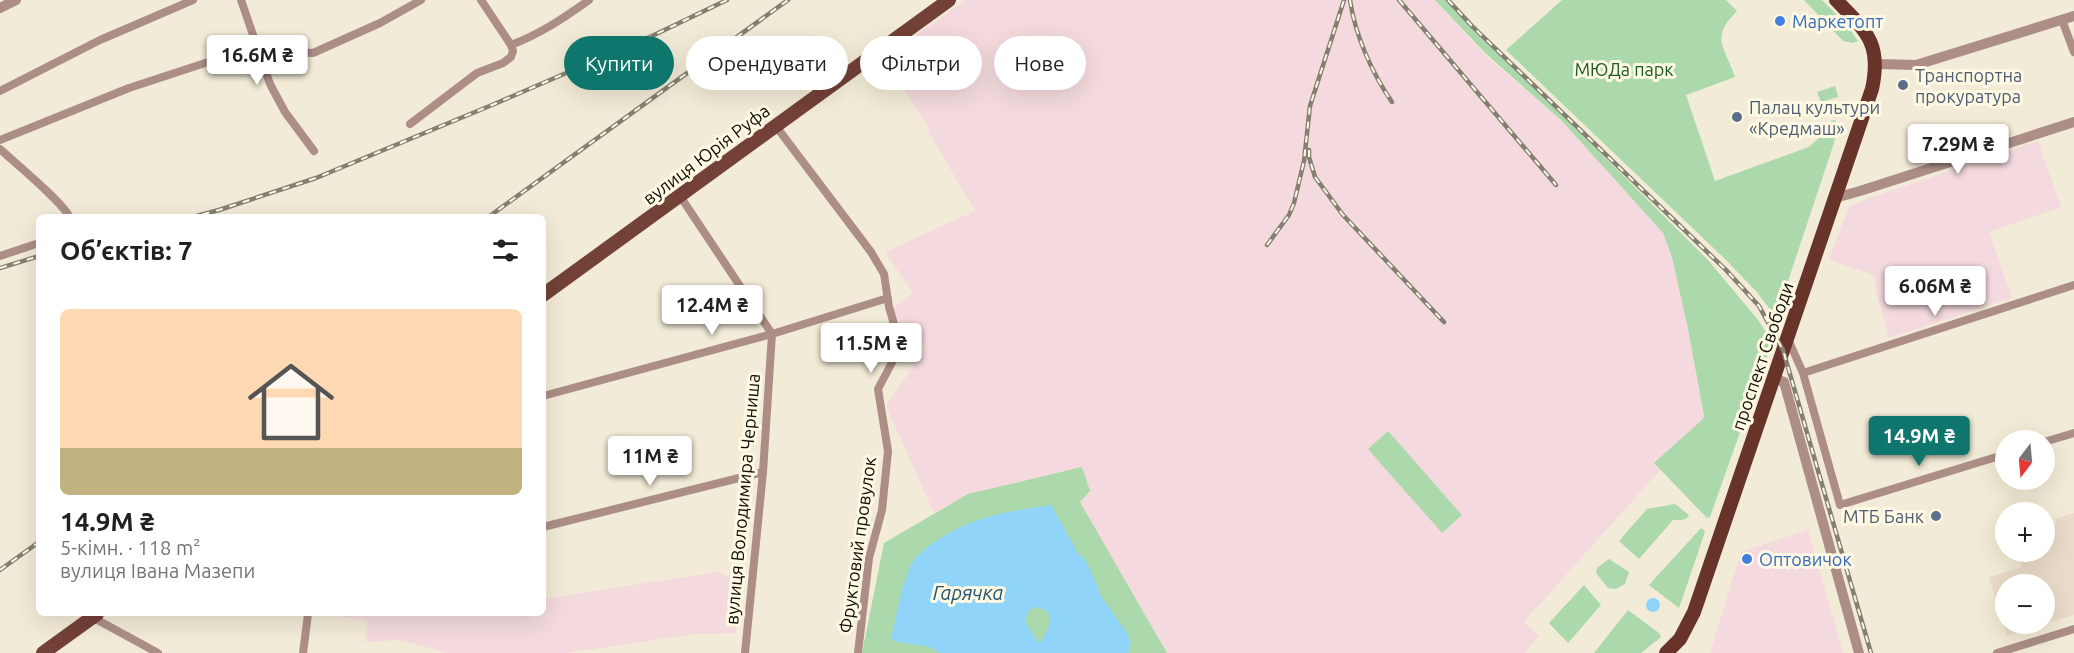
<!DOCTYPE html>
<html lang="uk">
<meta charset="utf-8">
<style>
:root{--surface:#fff;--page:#f6f6f6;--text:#202124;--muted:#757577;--accent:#0f766e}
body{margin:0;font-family:Ubuntu,sans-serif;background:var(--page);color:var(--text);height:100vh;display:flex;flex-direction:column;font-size:22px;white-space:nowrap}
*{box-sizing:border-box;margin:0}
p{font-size:20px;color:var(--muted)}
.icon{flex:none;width:33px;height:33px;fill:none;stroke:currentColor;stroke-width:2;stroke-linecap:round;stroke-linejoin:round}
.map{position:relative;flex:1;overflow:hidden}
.side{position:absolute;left:36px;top:214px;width:510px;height:402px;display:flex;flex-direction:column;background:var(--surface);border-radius:9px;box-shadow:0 6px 24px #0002}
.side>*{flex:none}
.top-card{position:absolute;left:564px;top:36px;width:570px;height:54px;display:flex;gap:12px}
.needle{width:39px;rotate:196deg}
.buttons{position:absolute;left:1995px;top:430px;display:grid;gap:12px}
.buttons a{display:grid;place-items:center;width:60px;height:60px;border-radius:50%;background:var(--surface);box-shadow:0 6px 24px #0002;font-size:30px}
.price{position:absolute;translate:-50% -51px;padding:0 14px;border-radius:6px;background:#fff;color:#222;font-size:20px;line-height:39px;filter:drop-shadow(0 2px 3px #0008)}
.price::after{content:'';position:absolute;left:50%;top:36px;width:18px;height:14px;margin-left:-9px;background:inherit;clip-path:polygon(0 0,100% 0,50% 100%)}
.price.active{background:var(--accent);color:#fff}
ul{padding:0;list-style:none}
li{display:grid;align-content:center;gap:12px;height:318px;padding:0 24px}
li span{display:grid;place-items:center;height:186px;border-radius:9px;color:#555}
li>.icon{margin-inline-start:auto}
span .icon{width:108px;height:108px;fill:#fffc;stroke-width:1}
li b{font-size:26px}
h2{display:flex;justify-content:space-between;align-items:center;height:72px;padding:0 24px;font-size:26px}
.chip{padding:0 21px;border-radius:27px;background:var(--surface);box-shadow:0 6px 24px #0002;font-size:21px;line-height:54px}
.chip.active{background:var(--accent);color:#fff}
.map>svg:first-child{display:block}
.industrial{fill:#f4dade}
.education{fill:#ebdbc9}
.green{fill:#abd9ab}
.water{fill:#91d4f9;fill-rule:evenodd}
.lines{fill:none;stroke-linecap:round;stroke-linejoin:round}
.minor{stroke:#ac8e87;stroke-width:8}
.tertiary{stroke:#ac8e87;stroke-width:10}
.primary{stroke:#734137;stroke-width:14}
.trunk{stroke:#683328;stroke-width:14}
.rail-casing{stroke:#847f72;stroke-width:4.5}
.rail{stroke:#fff9e4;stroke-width:2;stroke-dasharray:7;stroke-linecap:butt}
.shop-dot{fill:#3f7fe0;stroke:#fff9e4;stroke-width:2}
.service-dot{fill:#5c6f8a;stroke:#fff9e4;stroke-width:2}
.labels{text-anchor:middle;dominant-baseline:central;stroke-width:6;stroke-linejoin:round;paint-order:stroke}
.shop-label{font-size:18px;fill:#366cbe;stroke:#fff9e4;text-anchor:start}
.park-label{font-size:18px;fill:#195d20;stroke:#fff9e4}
.service-label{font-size:18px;fill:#4e5e75;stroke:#fff9e4;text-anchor:start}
.street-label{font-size:18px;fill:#0f0d07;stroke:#fff9e4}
.water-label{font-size:20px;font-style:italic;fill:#245771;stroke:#fff9e4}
</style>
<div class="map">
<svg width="2074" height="653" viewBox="0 0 2074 653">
<rect width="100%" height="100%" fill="#f2ebd7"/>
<!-- industrial -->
<path class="industrial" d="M966,0H1435L1485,55L1562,121L1663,233L1672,257L1688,329L1704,419L1654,463L1660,470L1524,622L1539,636L1524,653H1167L1080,502L968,494L934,513L886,406L925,349L916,336L909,335L891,310L913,293L885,252L975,211L928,131L929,128L904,89L928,72L907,42Z
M2038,141L2061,207L1989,232L2012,298L1889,338L1876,292L1874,275L1829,260L1849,207L1869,198Z
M1808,530L1843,653H1710L1741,552Z
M717,572L739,580L736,633L695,634L567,653H448L400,640L366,642L367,621L337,616V614H543V599Z"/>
<!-- education -->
<path class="education" d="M2074,513V615L2044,624V585H2006V624H2044L2007,636L1989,577L2022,567L2018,552H2044L2045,526L2047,525L2048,527L2056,524L2055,519Z"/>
<!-- green -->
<path class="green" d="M1435,0H1447L1707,259L1759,321L1772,342L1710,517L1707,518L1654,463L1703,419L1704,416L1688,329L1672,257L1663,233L1562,121L1485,53Z
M1562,0H1726L1737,11C1710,38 1724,45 1735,77L1686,95L1715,181L1809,147L1819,138L1829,122L1835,120L1838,125L1834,143L1778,311L1772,312L1756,291L1724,258L1506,50Z
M1804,0H1822L1846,24L1858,41L1853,43L1843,41Z
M1835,86L1838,97L1821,102L1817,92Z
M1388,431L1462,515L1442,533L1368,449Z
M1082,467L1090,491L1080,502L1167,653H862L884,543L968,494Z
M1675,504L1689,515C1686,521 1679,520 1673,520L1639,559L1619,541L1647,509Z
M1701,528L1705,531L1704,535L1679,608L1649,585Z
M1609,559L1629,572L1625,584L1616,589L1608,588L1596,573L1597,568Z
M1584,585L1601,605L1568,643L1549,623Z
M1628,610L1659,633L1661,637L1641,653H1594Z"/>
<!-- water -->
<path class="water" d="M1051,505L1080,557L1083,556L1094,578L1101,596L1127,633L1131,642L1128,653H940C922,640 909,648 891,639L903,585C908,578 908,569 912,563C917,555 928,546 936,541C976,515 1006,512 1051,505ZM1037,607L1046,610C1055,621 1046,631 1041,642H1038L1025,622L1029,610Z
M1646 605a7 7 0 1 1 14 0a7 7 0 1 1-14 0Z"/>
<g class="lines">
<!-- minor -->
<path class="minor" d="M241,0L270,84L285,112L314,151
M481,0L511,45
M2062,20L2074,52
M0,91L100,40L193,0
M410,124L477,73L503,63L511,57L513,51L511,45C540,34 564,18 589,0
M775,125L871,252L884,274L889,307L899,341L897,353L878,389L888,451L882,510L869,558L858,653
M0,140L129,88L257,46L266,45L295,52L313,53L380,23L421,0
M0,149C14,162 64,203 70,218
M680,196L772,334L763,472L745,653
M0,256L39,243
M1788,339L1803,373L1840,505L2006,454
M1803,373L2074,285
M543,396L772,334L888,298
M2044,442L2074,433
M543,527L763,472
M92,617L158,653
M303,653L308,614
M1997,653L2074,629"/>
<!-- tertiary -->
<path class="tertiary" d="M0,8L16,0
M1876,64L1916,65L2074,16
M1835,198L1860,191L2074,122
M1773,378L1784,382L1859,653"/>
<!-- primary -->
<path class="primary" d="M543,295L949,0
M43,653L97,614"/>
<!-- trunk -->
<path class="trunk" d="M1666,653L1680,639L1694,612L1872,89C1882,43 1866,31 1836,0"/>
<defs>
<path id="rail" d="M1350,0C1355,35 1372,73 1392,102
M1399,0L1556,185
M1448,0L1472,26L1726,270L1759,306L1783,350L1871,653
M1309,150V157L1315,177L1343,215L1444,322
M189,218L219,210L316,178L492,105L652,36L727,0
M487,218L788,0
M1267,245L1289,215L1294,203L1304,161L1310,106L1344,0
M0,268L39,256
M0,570L39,542"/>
</defs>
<!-- rail casing -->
<use href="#rail" class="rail-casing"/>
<!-- rail -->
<use href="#rail" class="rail"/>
</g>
<!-- markers -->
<g class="shop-dot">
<circle cx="1780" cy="21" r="6"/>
<circle cx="1747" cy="559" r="6"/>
</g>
<g class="service-dot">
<circle cx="1903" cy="85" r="6"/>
<circle cx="1737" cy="117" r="6"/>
<circle cx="1936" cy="516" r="6"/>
</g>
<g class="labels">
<!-- shop labels -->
<g class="shop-label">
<text x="1792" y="21">Маркетопт</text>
<text x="1759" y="559">Оптовичок</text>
</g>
<!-- park labels -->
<g class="park-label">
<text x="1624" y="69">МЮДа парк</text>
</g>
<!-- service labels -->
<g class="service-label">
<text x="1915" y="75">Транспортна<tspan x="1915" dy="21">прокуратура</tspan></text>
<text x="1749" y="107">Палац культури<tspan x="1749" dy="21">«Кредмаш»</tspan></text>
<text x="1924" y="516" text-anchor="end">МТБ Банк</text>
</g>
<!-- street labels -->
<g class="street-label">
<text transform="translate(706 154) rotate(-37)">вулиця Юрія Руфа</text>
<text transform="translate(1762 356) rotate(-71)">проспект Свободи</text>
<text transform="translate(742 499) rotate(-85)">вулиця Володимира Черниша</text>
<text transform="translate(857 545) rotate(-82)">Фруктовий провулок</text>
</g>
<!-- water labels -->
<g class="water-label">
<text x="968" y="592">Гарячка</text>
</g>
</g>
</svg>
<div class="buttons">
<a><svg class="needle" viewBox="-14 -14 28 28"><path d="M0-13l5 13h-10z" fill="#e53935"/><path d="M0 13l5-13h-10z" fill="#757577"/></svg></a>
<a>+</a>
<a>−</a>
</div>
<b class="price" style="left:257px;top:86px">16.6M ₴</b>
<b class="price" style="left:1958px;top:175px">7.29M ₴</b>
<b class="price" style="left:1935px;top:317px">6.06M ₴</b>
<b class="price" style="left:712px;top:336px">12.4M ₴</b>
<b class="price" style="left:871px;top:374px">11.5M ₴</b>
<b class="price active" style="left:1919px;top:467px">14.9M ₴</b>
<b class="price" style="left:650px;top:487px">11M ₴</b>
<div class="top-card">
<a class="chip active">Купити</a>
<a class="chip">Орендувати</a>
<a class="chip">Фільтри</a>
<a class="chip">Нове</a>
</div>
<section class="side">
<h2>Об’єктів: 7<svg class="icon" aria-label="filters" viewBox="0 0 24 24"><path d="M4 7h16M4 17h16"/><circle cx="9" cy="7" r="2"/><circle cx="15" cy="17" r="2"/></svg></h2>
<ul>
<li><span style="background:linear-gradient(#ffd9b3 75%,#c2b280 0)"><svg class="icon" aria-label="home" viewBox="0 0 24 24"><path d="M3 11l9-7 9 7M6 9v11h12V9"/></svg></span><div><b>14.9M ₴</b><p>5-кімн. · 118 m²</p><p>вулиця Івана Мазепи</p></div></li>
</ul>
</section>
</div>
